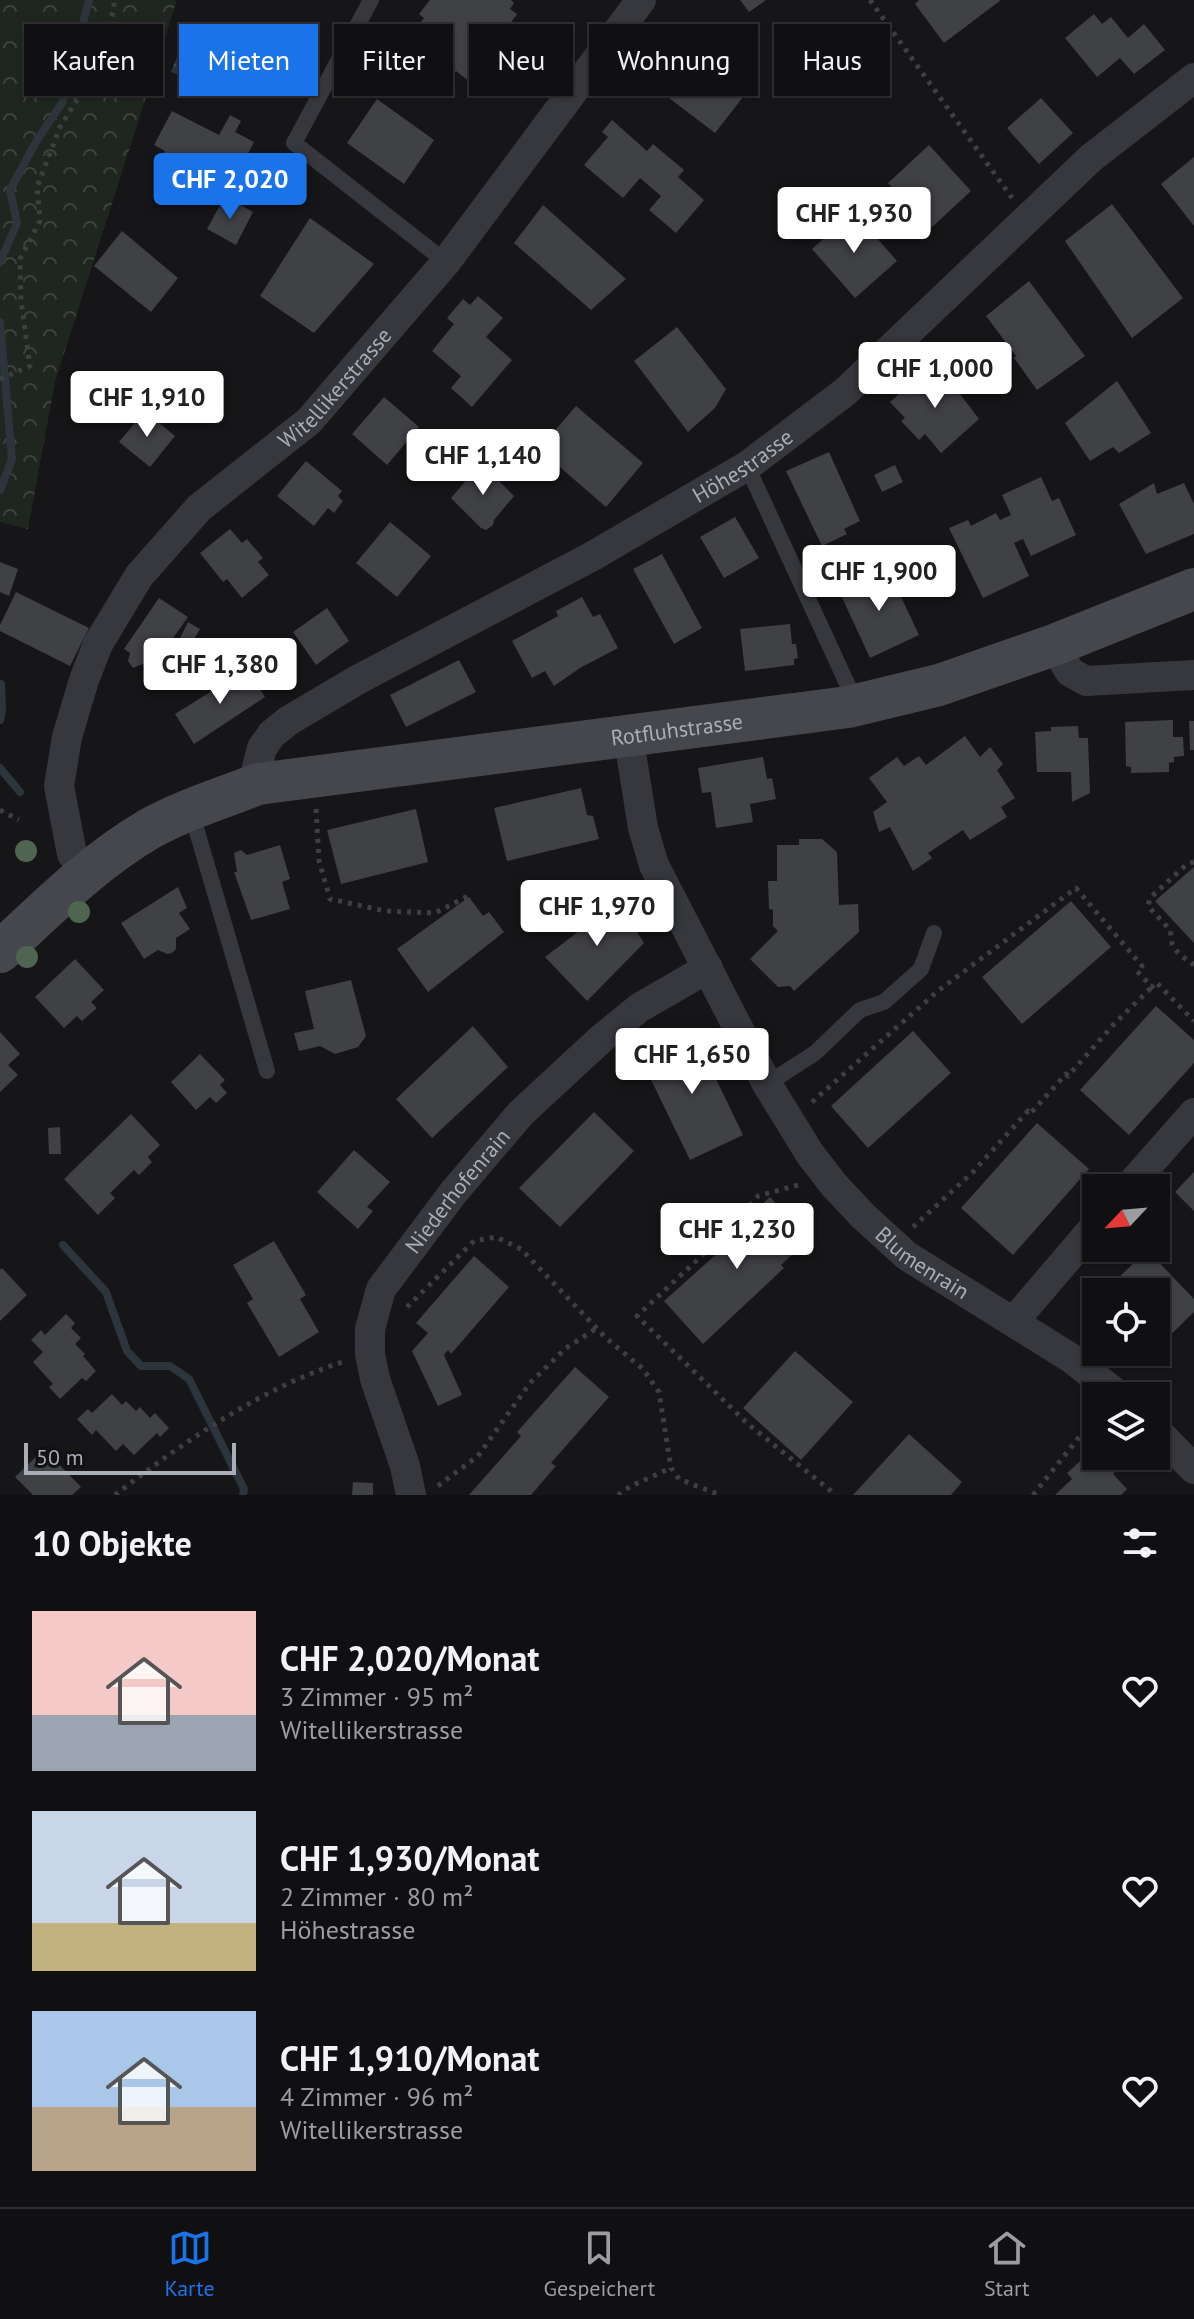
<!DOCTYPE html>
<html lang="de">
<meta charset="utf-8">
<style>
:root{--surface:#101012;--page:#19191b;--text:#f1f3f6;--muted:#9c9d9f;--line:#303032;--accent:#1a73e8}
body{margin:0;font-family:"PT Sans",sans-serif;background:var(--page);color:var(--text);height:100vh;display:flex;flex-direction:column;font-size:30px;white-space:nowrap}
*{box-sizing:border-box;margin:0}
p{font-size:26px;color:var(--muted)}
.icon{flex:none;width:44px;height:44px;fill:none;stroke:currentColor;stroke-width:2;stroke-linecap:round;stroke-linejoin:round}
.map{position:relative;height:1495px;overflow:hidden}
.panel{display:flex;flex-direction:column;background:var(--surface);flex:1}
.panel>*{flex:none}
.top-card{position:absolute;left:24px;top:24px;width:1146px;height:72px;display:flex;gap:16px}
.needle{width:52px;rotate:244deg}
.tools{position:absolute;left:1082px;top:1174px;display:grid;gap:16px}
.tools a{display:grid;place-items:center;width:88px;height:88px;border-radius:0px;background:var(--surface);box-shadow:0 2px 6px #0004,0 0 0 2px var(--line);font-size:40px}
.scale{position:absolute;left:24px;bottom:20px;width:212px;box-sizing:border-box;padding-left:8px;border:4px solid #a8adb8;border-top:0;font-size:22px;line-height:28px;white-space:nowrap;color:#a8adb8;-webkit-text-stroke:6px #111113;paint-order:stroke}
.price{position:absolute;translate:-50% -68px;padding:0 18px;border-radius:8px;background:#fff;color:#222;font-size:26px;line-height:52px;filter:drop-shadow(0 2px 4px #0008)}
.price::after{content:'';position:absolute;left:50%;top:48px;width:24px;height:18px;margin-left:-12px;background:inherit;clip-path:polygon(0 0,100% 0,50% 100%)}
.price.selected{background:var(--accent);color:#fff}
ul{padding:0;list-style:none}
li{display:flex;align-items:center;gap:24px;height:200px;padding:0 32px}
li span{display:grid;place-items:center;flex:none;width:224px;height:160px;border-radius:0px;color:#555}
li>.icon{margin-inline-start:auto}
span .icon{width:96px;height:96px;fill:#fffc;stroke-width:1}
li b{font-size:34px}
h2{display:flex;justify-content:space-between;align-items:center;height:96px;padding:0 32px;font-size:34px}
.chip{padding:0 28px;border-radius:0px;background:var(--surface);box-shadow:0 2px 6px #0004,0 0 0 2px var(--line);font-size:28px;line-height:72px}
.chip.selected{background:var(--accent);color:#fff}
.tabs{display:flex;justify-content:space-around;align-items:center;height:112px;border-top:2px solid var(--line);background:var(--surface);font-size:22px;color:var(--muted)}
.tabs a{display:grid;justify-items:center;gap:4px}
.tabs .selected{color:var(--accent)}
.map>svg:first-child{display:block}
.forest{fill:url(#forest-crowns)}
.water{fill:url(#water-ripples)}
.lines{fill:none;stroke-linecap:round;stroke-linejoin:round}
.stream{stroke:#2c353c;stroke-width:8}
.building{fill:#404145}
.path{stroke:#3d3f44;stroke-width:5;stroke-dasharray:4 6;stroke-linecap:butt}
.lane{stroke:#37383d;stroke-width:16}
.street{stroke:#37383d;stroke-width:30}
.secondary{stroke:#45474d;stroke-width:42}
.tree{fill:#506452}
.labels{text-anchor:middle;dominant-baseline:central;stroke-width:6;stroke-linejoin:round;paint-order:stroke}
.street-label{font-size:22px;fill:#a8adb8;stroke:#111113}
</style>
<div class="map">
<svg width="1194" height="1495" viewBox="0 0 1194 1495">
<defs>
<pattern id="forest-crowns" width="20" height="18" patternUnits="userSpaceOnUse" patternTransform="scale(2)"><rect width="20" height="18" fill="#1e261f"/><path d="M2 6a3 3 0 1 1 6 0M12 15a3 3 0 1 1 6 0" fill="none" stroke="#3c433d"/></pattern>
<pattern id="water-ripples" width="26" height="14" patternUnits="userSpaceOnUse" patternTransform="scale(2)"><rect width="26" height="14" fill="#2c353c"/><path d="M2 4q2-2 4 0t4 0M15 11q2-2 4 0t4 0" fill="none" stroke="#485056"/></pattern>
</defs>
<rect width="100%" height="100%" fill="#161618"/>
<!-- forest -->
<path class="forest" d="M0,0H177L55,382L28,529L0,522Z"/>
<!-- water -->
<path class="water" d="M177,57L206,70L200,84L171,72Z"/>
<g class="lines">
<!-- stream -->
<path class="stream" d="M0,262L17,223L10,190L37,140L62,103L89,0
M0,322L12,459L0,490
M0,720L2,710L1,684
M0,768L20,792
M63,1245L106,1292L127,1351L141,1366H170L189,1379L244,1489L243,1495"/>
</g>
<!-- building -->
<path class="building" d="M430,0H511L514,3L510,9L517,14L503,33L497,29L480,52L488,58L470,82L456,71L451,78L405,43L424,18L419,14Z
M740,0H766L749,12Z
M919,0H1001L944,43L915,4Z
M1094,14L1102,24L1111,17L1128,38L1144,24L1165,50L1134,74L1120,58L1097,77L1065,38Z
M683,32L706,49L703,57L747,92L715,133L669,98L675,91L652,73Z
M1041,98L1073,133L1039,164L1007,128Z
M377,99L434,140L404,184L347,143Z
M172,111L219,135L230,115L241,121L235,132L254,142L236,177L224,171L211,195L157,166L165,151L154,145Z
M612,120L647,151L653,144L684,170L678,177L704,200L676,233L649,210L661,196L640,178L623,198L584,165L608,137L602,132Z
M929,145L971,191L930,229L888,183Z
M1194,157V226L1161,184Z
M225,196L253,212L236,245L207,229Z
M1112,204L1183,298L1132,338L1065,241Z
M543,205L626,279L591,310L514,243Z
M854,212L897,261L855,298L812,249Z
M310,218L374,264L314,333L260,296Z
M122,231L178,278L151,312L94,266Z
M1029,281L1085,356L1037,390L1014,358L1016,356L986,316Z
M478,296L503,318L486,337L512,360L472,407L451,388L461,376L432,351L454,324L447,318L463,299L470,305Z
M677,327L726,389L715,408L688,432L634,361Z
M931,365L948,384L951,382L979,419L941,453L925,434L919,440L901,421L905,418L890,402Z
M1117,381L1151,433L1119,453L1113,447L1090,461L1065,423Z
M384,397L419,427L387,465L352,434Z
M576,406L643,463L606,507L539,449Z
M145,411L175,436L150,467L119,442Z
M829,452L860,521L844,529L847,534L822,546L786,471Z
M306,461L342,491L338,496L343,501L334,513L328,508L314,526L277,496Z
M481,463L514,496L494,520L493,525L486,530L481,528L451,498Z
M895,465L903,482L882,492L874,475Z
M1041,477L1052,501L1059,498L1076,535L1031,556L1023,539L1014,543L1029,576L983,598L949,528L968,520L971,526L996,513L1000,520L1011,515L1002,495Z
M1154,483L1157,494L1184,483L1194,504V534L1146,554L1119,504Z
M735,517L759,558L724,578L700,537Z
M390,522L431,556L397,597L356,563Z
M230,529L242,543L247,539L263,558L258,562L269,575L242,598L227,579L223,582L200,553Z
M662,554L702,628L674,644L633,569Z
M0,562L18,569L9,596L0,592Z
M887,567L919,635L870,658L839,591Z
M16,592L89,628L70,666L0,631V625Z
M582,597L593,617L600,614L618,648L580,668L554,686L545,671L532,678L512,641L558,616L556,611Z
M159,598L188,617L152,668L145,663L133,668L128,661L130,653L124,649Z
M327,608L349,641L316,665L293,632Z
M188,622L200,629L191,644L180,638Z
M790,624L792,644H796L798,658L794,659V665L745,671L740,629Z
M459,660L476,692L406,727L390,695Z
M247,669L265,697L194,744L175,714Z
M1173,720V737H1183L1184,756L1174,757V762L1169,763V772L1131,773V767L1126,766L1125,722Z
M1189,721H1194V750H1190Z
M1078,726L1079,738H1088L1090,793L1072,802L1071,772H1037L1035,732L1051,731V727Z
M965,736L980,757L990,747L1003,764L997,770L1015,798L1001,807L1007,817L970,840L963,830L928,853L932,858L913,871L890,827L879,832L873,812L887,802L869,778L897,757L904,766L919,756L926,765Z
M763,757L767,779L772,778L776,799L750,804L753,822L716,828L711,792L702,793L698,768Z
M581,788L587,815L593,816L599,839L507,861L494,808Z
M416,809L428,862L341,884L327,830Z
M799,839H822L837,852L839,905L858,904L859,932L794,991L790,986L778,987L750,959L778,931L773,926V910L769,909L768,881H777V845H799Z
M280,845L290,879L282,882L290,909L251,920L234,872H237L234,853L241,850L247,855Z
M1194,867V943L1155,901Z
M178,887L187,908L179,913L190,929L176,938V949L172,953L167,954L158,950L144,959L121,923Z
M613,894L644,943L587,1001L545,957L583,928L577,920Z
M469,897L483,916L489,912L504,932L428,992L397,949Z
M1071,901L1111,947L1022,1024L982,977Z
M75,959L104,990L91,1002L97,1008L82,1021L77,1016L64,1028L35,997Z
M351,980L366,1036L358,1047L335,1054L320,1046L299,1051L294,1033L314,1029L305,991Z
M1156,1006L1194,1040V1063L1129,1135L1080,1090Z
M473,1026L508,1067L432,1138L396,1099Z
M693,1031L743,1135L690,1160L640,1057Z
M913,1031L951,1073L868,1148L831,1106Z
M0,1032L20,1054L8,1065L18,1075L0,1092Z
M200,1054L225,1080L220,1085L227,1093L216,1103L210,1097L196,1110L171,1082Z
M594,1112L634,1151L560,1227L519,1188Z
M131,1114L160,1145L148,1157L152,1162L139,1175L134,1170L110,1193L115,1198L98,1215L64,1179Z
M1037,1123L1089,1169L1013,1255L961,1208Z
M60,1127L61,1154H49L48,1128Z
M354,1150L390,1182L367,1207L373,1211L358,1229L317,1192Z
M1194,1172V1211L1175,1192Z
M770,1197L809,1239L781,1265L784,1268L703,1344L664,1301L741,1232L737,1228Z
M274,1241L306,1295L300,1299L319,1332L279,1357L247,1303L253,1299L233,1265Z
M1147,1250L1194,1299V1312L1156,1349V1292H1104Z
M474,1256L509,1287L451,1354L448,1350L444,1355L462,1395L438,1406L412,1351L428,1333L416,1323Z
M2,1268L27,1295L0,1321V1270Z
M66,1314L75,1323L71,1328L81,1338L75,1344L85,1354L83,1356L96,1371L86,1381L82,1378L60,1399L49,1387L53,1384L33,1362L43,1352L31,1340L41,1330L45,1335Z
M795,1351L853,1402L801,1460L743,1408Z
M575,1367L609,1397L551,1463L556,1466L531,1495H469L521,1436L517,1432Z
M112,1394L122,1405L126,1401L136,1411L140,1407L150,1418L155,1413L169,1428L160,1437L157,1433L134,1455L123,1444L116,1451L96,1430L92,1435L77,1419L88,1409L92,1413Z
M909,1434L962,1482L951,1495H853Z
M1096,1447V1456H1104L1117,1470L1113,1474L1127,1489L1121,1495H1055L1072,1479L1067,1473Z
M44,1449L81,1487L72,1495H33L15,1477Z
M353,1482L373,1483V1495H352Z"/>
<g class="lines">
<!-- path -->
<path class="path" d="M870,0L1012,198
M0,379L30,366L21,301L20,259L40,221L37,187L60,127L78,98L103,74L101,48L114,9V0
M316,809L319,861L330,899L385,911L435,913L468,896
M0,810L19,820
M1194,862L1187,864L1150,898L1148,906L1171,931C1169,950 1181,955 1194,965
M812,1102L939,990L1076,888L1142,966L1137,971L1152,987L1156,982L1194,1021
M798,1185L758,1196L724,1235L637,1316L748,1424L836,1495
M913,1227L973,1172L1028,1111L1030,1114L1066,1074L1068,1076L1115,1023L1152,987
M407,1307L474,1241L496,1237L521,1249L606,1338L643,1369L659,1392L671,1468L679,1479L720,1495
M438,1486L478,1456L530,1383L566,1348L597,1328
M115,1495C185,1441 258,1390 342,1362
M618,1495L631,1486L671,1468
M1033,1495L1096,1416"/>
<!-- lane -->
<path class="lane" d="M371,0L294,143L446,262
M747,466L856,703
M191,811L267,1071
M767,1084L815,1053L860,1010L884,1002L921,969L934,933"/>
<!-- street -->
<g class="street">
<path d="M1054,645L1070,672L1086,681L1194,675"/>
<path id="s1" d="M628,734L643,828L654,865L767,1084L810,1154L834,1185L863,1216L907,1256L1071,1358L1119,1396"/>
<path id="s2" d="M258,784L257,767L262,748L272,734L288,721L359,679L591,557L747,466L845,392L1091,158L1194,78"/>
<path id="s3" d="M85,873L72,854L59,786L67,737L84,680L98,644L139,576L199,508L309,421L446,262L641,0"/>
<path d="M1128,1188L1194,1113"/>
<path d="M1014,1321L1096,1225"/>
<path d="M1156,1430L1194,1469"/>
<path id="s4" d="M411,1495L405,1466L375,1379L370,1354V1329L381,1289L453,1193L521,1113L601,1039L639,1008L708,968"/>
</g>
<!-- secondary -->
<path class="secondary" id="s5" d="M0,952C47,908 93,862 149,829C183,810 222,798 258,784L848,707L939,685L1054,645L1194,589"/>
</g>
<!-- trees -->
<g class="tree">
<circle cx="26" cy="851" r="11"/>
<circle cx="79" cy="912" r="11"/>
<circle cx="27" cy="957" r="11"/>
</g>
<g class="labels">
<!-- street labels -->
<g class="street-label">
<text stroke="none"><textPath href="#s3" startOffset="592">Witellikerstrasse</textPath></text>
<text stroke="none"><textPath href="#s2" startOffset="596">Höhestrasse</textPath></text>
<text stroke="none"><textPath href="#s5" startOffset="734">Rotfluhstrasse</textPath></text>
<text stroke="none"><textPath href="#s4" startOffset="338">Niederhofenrain</textPath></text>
<text stroke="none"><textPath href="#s1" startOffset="620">Blumenrain</textPath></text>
</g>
</g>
</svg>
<div class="tools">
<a><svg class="needle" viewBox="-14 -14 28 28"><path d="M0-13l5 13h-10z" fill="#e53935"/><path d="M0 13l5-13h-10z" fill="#9c9d9f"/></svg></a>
<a><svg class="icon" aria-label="locate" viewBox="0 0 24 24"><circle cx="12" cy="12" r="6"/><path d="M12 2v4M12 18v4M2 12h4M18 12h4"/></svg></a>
<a><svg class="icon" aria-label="layers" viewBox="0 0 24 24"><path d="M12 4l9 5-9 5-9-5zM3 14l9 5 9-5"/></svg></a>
</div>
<div class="scale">50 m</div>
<b class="price selected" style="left:230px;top:221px">CHF 2,020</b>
<b class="price" style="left:854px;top:255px">CHF 1,930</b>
<b class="price" style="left:935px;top:410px">CHF 1,000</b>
<b class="price" style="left:147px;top:439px">CHF 1,910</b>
<b class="price" style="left:483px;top:497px">CHF 1,140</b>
<b class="price" style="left:879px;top:613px">CHF 1,900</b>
<b class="price" style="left:220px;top:706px">CHF 1,380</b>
<b class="price" style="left:597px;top:948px">CHF 1,970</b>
<b class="price" style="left:692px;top:1096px">CHF 1,650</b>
<b class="price" style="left:737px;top:1271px">CHF 1,230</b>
<div class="top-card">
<a class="chip">Kaufen</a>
<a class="chip selected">Mieten</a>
<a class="chip">Filter</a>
<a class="chip">Neu</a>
<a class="chip">Wohnung</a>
<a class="chip">Haus</a>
</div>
</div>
<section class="panel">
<h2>10 Objekte<svg class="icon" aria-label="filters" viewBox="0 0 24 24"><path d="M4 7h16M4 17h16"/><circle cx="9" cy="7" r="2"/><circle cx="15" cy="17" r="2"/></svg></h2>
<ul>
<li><span style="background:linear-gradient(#f6c9c9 65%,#9aa5b1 0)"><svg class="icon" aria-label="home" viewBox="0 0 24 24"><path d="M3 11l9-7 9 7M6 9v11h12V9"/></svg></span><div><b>CHF 2,020/Monat</b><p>3 Zimmer · 95 m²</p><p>Witellikerstrasse</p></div><svg class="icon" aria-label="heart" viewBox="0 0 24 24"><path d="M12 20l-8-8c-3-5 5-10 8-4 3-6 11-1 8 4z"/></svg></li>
<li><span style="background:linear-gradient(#c9d6e8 70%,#c2b280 0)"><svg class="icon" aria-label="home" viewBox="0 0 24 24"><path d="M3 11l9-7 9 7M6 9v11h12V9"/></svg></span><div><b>CHF 1,930/Monat</b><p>2 Zimmer · 80 m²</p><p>Höhestrasse</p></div><svg class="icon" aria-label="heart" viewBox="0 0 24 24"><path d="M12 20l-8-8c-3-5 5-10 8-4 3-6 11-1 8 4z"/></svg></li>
<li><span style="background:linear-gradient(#a9c7e8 60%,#b9a48a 0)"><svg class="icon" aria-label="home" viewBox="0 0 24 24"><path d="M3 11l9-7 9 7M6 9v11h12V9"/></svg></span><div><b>CHF 1,910/Monat</b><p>4 Zimmer · 96 m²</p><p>Witellikerstrasse</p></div><svg class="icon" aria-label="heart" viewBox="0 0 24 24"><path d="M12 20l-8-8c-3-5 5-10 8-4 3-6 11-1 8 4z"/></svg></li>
</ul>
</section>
<nav class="tabs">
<a class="selected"><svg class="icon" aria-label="map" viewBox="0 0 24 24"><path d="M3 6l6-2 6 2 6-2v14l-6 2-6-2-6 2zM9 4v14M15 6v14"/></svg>Karte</a>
<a><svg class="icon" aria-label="saved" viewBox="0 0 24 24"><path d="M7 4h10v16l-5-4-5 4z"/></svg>Gespeichert</a>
<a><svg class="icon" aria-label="home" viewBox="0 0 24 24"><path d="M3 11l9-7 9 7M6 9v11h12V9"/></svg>Start</a>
</nav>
